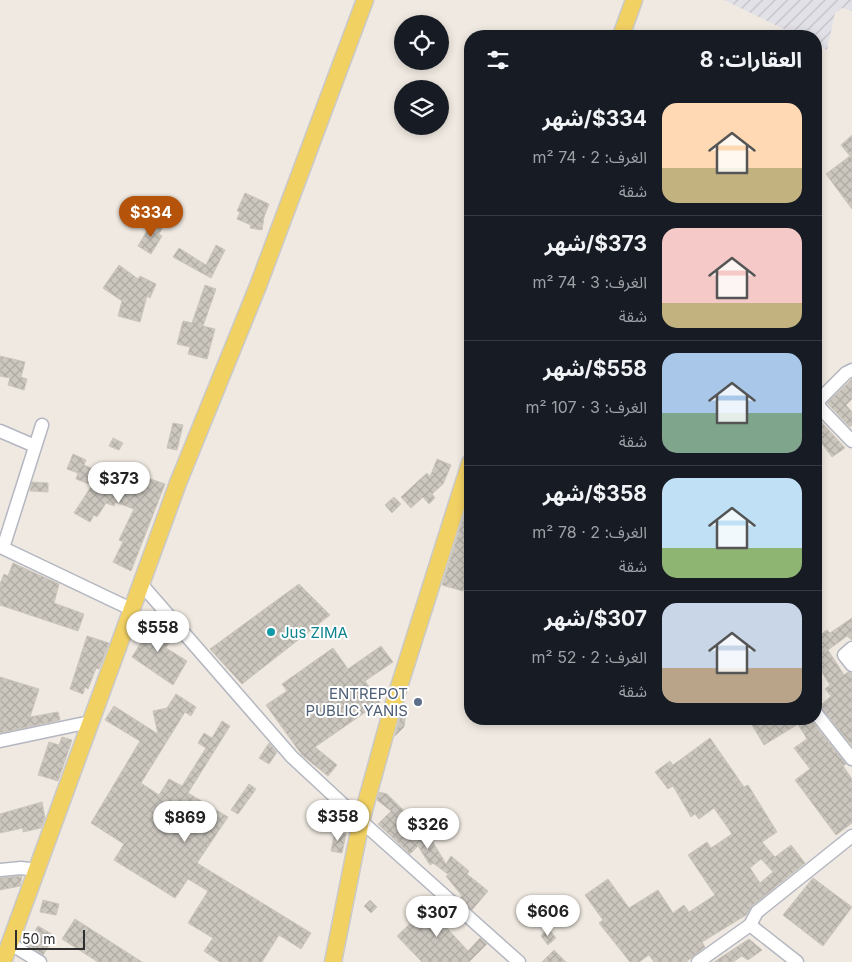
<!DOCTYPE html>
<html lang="ar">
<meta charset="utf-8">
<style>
:root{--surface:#171b24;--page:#20242c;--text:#f1f3f6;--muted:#9ea1a6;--line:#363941;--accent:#b45309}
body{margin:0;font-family:Inter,"Noto Sans Arabic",sans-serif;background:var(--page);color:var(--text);direction:rtl;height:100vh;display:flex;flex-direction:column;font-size:19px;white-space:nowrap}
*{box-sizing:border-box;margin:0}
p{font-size:16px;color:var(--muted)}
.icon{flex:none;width:28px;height:28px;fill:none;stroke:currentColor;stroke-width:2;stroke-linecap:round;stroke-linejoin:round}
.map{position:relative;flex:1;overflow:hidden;direction:ltr}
.sheet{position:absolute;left:464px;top:30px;width:358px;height:695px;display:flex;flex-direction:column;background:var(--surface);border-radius:20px;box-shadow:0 2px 8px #0003;direction:rtl}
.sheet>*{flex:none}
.controls{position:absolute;left:394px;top:15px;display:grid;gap:10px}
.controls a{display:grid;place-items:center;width:55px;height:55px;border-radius:50%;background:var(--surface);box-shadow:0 2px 8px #0003;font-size:25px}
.scale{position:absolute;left:15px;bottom:12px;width:70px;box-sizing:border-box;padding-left:5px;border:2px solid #2e2e2e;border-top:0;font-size:14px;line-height:18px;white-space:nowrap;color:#2e2e2e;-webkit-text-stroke:4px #fff;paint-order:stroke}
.price{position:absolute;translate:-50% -42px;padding:0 11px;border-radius:18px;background:#fff;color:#222;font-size:16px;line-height:32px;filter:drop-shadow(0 1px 2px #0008)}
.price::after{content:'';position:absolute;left:50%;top:30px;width:15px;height:11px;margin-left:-8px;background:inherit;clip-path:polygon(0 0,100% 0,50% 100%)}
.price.current{background:var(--accent);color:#fff}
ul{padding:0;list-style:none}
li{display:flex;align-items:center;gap:15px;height:125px;padding:0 20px}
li+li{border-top:1px solid var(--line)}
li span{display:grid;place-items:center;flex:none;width:140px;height:100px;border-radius:15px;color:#555}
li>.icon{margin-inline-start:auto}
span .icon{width:60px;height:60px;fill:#fffc;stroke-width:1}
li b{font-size:21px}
h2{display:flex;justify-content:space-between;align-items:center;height:60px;padding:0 20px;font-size:21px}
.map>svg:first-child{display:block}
.industrial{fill:url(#industrial-furrows)}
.building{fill:url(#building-cross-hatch);stroke:#cbc5ba;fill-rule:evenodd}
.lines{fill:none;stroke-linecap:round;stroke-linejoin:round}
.minor-casing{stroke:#b4b7c1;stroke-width:15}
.major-casing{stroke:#c9c9c9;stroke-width:19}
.minor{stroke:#fff;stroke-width:12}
.major{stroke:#f2d163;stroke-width:16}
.culture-dot{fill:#0f9aa8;stroke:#fff;stroke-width:2}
.service-dot{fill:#5c6f8a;stroke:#fff;stroke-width:2}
.labels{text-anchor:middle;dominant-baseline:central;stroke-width:4;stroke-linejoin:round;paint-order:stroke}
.culture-label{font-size:15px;fill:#0d838f;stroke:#fff;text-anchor:start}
.service-label{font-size:15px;fill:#4e5e75;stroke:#fff;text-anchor:end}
</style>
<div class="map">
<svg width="852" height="962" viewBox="0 0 852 962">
<defs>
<pattern id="industrial-furrows" width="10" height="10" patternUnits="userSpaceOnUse" patternTransform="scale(1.25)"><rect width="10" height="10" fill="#e3e1e8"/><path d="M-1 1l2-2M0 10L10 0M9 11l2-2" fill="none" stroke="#c3c1c7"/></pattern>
<pattern id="building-cross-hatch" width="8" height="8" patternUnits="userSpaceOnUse" patternTransform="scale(1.25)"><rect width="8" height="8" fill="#cbc7bf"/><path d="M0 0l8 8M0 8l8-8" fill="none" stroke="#afaba4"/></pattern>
</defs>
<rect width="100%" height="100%" fill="#efe9e1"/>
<!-- industrial -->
<path class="industrial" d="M724,0H852V11L842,8L835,13L827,50L815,44V36H798Z"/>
<!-- building -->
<path class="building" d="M852,135V209L826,174L850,156L841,145Z
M245,193L269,204L264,217L262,230L250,228L251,225L237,219L240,212L237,211Z
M153,221L163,227L159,234L162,236L151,254L138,246Z
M216,245L225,250L211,278L173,257L179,248L206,265Z
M119,265L138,279L140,276L156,284L150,298L147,296L140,322L118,316L122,301L103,288Z
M205,285L216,289L203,326L215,329L207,359L188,354L190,347L177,344L183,321L192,323Z
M0,356L25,362L21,377L27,379L24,390L8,385L10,378L0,376Z
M852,379V399L846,405L852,412V425L850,427L827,403Z
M815,415L845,448L832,457L815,434Z
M173,423L183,425L177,450L167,448Z
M113,438L123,443L119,450L109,446Z
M73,454L86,460L84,465L109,476L113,467L122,470L120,476L137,482L139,475L165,484L131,571L113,562L123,542L119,540L134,509L115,502L114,506L106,503L97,517L94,515L90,522L74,513L92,485L76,479L78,473L67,469Z
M437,459L451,465L443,484L432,494L435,498L429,504L423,497L411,508L401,497L427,473L430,477Z
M32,482L48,483V492L30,491Z
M394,497L401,504L392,513L385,505Z
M466,508L470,509V564L463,591L442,585Z
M13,563L59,584L54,603L84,614L78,631L0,605V584L4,574L8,576Z
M299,584L330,615L242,684L210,649Z
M852,618V640L847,636L828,650L844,675L848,672L852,673V746L820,706L831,696L825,689L830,685L815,661V643L822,638L820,635L827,630L830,633Z
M142,620L172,638L166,648L187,661L173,685L132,657L144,638L134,632Z
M87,636L109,643L99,669L96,668L88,689L85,687L83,694L70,689Z
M381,646L393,662L365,681L380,702L315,747L337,765L328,776L302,755L266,705L287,691L282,684L333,648L348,669Z
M0,677L39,689L30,717L58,712L60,720L0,733Z
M176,694L196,707L191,716L185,712L141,783L159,795L169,779L182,786L206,748L198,743L204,733L212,738L222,721L230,726L188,793L228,817L197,863L311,933L301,949L279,935L262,962H220L204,951L213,938L188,923L208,891L188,879L175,898L114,860L124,844L91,823L140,741L105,720L114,706L158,734L153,711L167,708Z
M404,703L407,704L404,727L395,736Z
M763,719H767L769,723L776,719H810L846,764L843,766L852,779V823L836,835L795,780L810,769L794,748L807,739L798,724L764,745L752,725Z
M62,737L72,740L58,781L38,775L49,742L59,745Z
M710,738L744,787L748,785L777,832L762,842L775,857L791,845L805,863L752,906L746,915L702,942L705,947L686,962H654L649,955L639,962H630L599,923L603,920L585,895L608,879L629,908L658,890L673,913L684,905L689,912L715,895L688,855L707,842L711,848L732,834L714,808L699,819L695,814L691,817L673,786L668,789L655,772L670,761L673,765ZM761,859L773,872L760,883L750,868Z
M269,743L277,752L269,764L259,758Z
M249,784L256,789L238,814L231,810Z
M379,792L387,794L428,834L446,864L451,856L469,871L467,874L488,891L472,910L460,898L462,896L446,876L449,875L433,863L430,865L418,846L410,854L378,824L391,811L377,800Z
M42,802L45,818L41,828L23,832V828L0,833V814Z
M335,832L346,834L342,853L331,851Z
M22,876L20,886L0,890V878Z
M813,878L852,907L823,946L783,915Z
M43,900L59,904L56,915L40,912Z
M370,900L377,907L371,913L364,906Z
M435,900L453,919L445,926L468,951L480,938L487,944L469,962H422L397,936Z
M75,919L142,962H98L62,939Z
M38,926L55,936L43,955L27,944Z
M548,928L556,938L548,945L541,936Z
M749,939L762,950L748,960L742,956L733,962H714Z
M554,950L566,962H542Z"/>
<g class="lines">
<defs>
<path id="minor" d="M852,370L846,373L818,401L820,408L852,441
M42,425L3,548L133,610
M0,431L35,446
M142,585L292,757L361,821L519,962
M852,648L844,655L852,665
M815,712L852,759
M0,741L90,722
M0,870L21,868L38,870
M750,925L757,912L852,836
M9,943L40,962
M698,962L750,925L797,962"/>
<path id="major" d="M621,36L634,0
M3,962L178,483L258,286L365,0
M333,962L361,821L392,709L470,463"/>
</defs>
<!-- minor casing -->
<use href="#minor" class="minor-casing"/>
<!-- major casing -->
<use href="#major" class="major-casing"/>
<!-- minor -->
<use href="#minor" class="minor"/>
<!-- major -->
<use href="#major" class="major"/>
</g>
<!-- markers -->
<circle class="culture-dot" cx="271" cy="632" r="5"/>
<circle class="service-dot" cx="418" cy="702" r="5"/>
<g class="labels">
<!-- culture labels -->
<g class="culture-label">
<text x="281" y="632">Jus ZIMA</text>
</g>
<!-- service labels -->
<g class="service-label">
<text x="408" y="693">ENTREPOT<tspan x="408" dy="17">PUBLIC YANIS</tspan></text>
</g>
</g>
</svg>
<div class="controls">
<a><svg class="icon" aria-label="locate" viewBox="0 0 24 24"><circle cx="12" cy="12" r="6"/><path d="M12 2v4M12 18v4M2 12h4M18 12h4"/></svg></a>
<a><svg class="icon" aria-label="layers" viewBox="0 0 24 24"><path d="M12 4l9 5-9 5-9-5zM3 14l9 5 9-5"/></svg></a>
</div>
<div class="scale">50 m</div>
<b class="price current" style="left:151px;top:238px">$334</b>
<b class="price" style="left:119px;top:504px">$373</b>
<b class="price" style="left:158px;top:653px">$558</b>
<b class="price" style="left:338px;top:842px">$358</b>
<b class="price" style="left:185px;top:843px">$869</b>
<b class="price" style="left:428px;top:850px">$326</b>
<b class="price" style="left:548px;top:937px">$606</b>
<b class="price" style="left:437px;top:938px">$307</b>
<section class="sheet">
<h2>العقارات: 8<svg class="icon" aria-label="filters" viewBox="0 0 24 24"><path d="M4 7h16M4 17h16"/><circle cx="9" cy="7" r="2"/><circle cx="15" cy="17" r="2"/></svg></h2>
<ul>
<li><span style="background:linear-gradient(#ffd9b3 65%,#c2b280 0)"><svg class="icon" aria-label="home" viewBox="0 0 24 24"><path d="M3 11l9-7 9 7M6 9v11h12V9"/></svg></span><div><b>$334/شهر</b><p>الغرف: 2 · 74 m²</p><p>شقة</p></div></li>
<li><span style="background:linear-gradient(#f6c9c9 75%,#c2b280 0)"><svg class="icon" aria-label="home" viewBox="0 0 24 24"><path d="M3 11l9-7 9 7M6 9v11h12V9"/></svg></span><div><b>$373/شهر</b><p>الغرف: 3 · 74 m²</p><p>شقة</p></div></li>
<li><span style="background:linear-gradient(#a9c7e8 60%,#7fa58c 0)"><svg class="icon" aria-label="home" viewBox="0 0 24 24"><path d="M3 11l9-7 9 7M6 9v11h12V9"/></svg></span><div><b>$558/شهر</b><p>الغرف: 3 · 107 m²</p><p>شقة</p></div></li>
<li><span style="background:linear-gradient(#bfe0f5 70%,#8fb573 0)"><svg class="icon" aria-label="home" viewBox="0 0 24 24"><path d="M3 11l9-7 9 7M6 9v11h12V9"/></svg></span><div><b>$358/شهر</b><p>الغرف: 2 · 78 m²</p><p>شقة</p></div></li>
<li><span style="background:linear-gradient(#c9d6e8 65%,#b9a48a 0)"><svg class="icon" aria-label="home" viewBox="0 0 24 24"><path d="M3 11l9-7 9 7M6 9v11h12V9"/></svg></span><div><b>$307/شهر</b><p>الغرف: 2 · 52 m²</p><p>شقة</p></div></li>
</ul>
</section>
</div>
